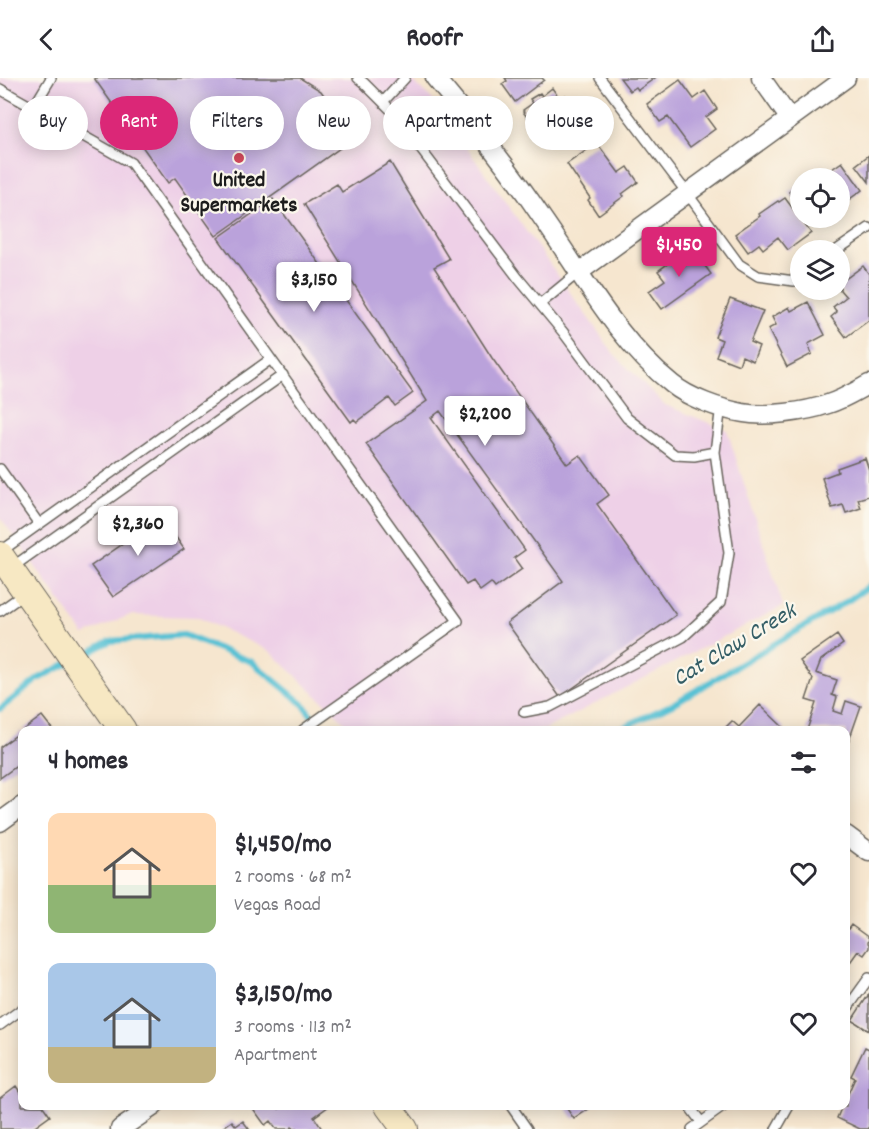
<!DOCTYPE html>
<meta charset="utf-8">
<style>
:root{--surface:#fff;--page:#f7f7f7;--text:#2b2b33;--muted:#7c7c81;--accent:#db2777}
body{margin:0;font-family:Dekko,sans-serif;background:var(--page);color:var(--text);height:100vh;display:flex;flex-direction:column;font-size:22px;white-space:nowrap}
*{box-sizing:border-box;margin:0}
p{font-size:20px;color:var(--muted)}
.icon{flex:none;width:33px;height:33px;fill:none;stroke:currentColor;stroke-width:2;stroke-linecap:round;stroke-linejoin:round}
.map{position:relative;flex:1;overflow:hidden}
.drawer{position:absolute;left:18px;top:648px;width:832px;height:384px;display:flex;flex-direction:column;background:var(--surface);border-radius:12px;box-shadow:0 3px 15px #0003}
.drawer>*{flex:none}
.banner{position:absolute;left:18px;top:18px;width:834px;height:54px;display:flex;gap:12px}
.controls{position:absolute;left:790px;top:90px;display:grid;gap:12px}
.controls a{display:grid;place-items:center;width:60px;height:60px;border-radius:50%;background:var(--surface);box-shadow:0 3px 15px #0003;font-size:30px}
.price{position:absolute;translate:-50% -51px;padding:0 14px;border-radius:6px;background:#fff;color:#222;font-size:20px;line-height:39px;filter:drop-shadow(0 2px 3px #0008)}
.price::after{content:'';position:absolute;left:50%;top:36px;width:18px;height:14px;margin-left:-9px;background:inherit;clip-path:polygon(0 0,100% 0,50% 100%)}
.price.on{background:var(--accent);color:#fff}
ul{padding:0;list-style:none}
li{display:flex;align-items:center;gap:18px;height:150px;padding:0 30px}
li span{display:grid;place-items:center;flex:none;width:168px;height:120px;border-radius:12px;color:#555}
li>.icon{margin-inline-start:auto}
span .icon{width:72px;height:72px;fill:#fffc;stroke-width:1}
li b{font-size:26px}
h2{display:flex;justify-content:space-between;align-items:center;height:72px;padding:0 30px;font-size:26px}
.chip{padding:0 21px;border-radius:27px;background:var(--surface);box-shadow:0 3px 15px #0003;font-size:21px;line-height:54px}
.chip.on{background:var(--accent);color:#fff}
header{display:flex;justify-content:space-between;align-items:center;height:78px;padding:0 30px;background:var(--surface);font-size:27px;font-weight:700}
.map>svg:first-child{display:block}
.built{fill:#eed0e7}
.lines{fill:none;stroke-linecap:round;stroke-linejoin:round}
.stream{stroke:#57c1d4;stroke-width:6}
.building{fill:#baa2db}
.lane-casing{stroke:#68635b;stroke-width:12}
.street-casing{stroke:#68635b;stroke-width:21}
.secondary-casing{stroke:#68635b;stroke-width:28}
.lane{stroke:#fff;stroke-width:9}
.street{stroke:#fff;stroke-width:18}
.secondary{stroke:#f7e8c3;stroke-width:26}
.poi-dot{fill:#d1495b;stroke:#fbf7ec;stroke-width:2}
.labels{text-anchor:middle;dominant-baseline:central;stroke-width:4.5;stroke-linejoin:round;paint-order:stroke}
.poi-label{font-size:22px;font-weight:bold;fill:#1c1c1c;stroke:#fbf7ec}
.water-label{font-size:24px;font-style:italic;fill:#345e66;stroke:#fbf7ec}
</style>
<header><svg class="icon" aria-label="back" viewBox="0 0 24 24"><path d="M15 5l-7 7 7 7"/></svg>Roofr<svg class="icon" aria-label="share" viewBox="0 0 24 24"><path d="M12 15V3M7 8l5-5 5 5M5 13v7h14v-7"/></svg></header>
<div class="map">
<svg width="869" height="1051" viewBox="0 0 869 1051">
<rect width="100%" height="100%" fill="#fbf7ec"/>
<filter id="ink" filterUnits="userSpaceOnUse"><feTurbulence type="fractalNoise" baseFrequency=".0167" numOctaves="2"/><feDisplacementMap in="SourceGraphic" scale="12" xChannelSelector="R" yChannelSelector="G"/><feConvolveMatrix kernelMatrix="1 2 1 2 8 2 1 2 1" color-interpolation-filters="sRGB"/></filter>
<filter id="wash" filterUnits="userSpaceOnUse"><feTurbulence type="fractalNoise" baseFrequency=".008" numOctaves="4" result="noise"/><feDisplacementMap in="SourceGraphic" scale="24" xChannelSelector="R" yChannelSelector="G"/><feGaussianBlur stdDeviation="1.35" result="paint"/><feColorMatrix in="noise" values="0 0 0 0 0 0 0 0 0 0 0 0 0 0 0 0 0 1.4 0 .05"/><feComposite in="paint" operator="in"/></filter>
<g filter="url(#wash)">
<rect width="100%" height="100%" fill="#f6e6cf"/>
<!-- built -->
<path class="built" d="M0,0H410L431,20L614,276L665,327L727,352L783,528L544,652H353L270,573L197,539L130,537L84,557L0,439Z"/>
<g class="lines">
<!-- stream -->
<path class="stream" d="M79,580L110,563L184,557L252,584L303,626L322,652
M0,631L38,601L70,584
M617,652L671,627L849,522L869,508"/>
</g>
<g id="blocks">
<!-- building -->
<path class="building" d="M94,0H300L321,13L354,60L216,158L175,100L168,105Z
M505,0H542L544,2L515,24L502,6L507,3Z
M620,0H655L638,12L636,9L630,13Z
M680,2L694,21L705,13L717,31L706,39L715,51L690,69L668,39L660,44L647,26Z
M552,10L560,21L565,17L592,55L573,68L563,54L550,63L542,50L538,53L524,35L525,34L523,32L533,25L530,21L540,15L542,18Z
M597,65L619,95L628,89L638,104L622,116L624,118L598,137L588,122L590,120L567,86Z
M869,77V104L856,87Z
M390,84L449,181L434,189L492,280L567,386L580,377L609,417L597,426L676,537L560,619L507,545L563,503L440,333L431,340L525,472L514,480L522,491L495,510L491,505L480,513L473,503L466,507L366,366L427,323L304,126L337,106L342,114Z
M842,84L862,112L847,123L844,119L840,122V100H819Z
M801,106V131L789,114Z
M785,120L811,155L788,172L778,159L763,171L759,166L748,174L735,156L760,138L759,136L778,123L779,124Z
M273,121L413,315L395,328L389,320L357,344L354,341L351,344L218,160Z
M691,169L711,196L662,231L649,213L665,202L658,193Z
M863,188L869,196V242L846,259L831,239L837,234L833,229L846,219L840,212V205Z
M730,221L763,233L750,264L759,268L753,283L742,278L739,287L716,278L722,262L715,259Z
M808,224L825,257L808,266L812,276L787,289L768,251L776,247L772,239L789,229L791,233Z
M865,380L869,392V418L858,421L861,430L846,435L843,427L832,430L822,400L838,394L837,390Z
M162,439L184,471L113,519L91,488Z
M837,557L843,566L821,582L816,595L837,602L832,617L837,619L833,633L842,636L846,623L861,628L846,671V652H807L816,625L806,622L813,601L800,583Z
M760,627L784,650L782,652H723L732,643L739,649Z
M42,638L53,652H23Z
M22,653V684L0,700V669Z
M851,847L869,860L868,865L869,866V870L864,877L858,873L846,890V854Z
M869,916V953L852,942Z
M865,969L869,971V1051H860L837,1040L842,1028H846V1020L855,1000L851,998Z
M16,1008L22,1017V1028H43L50,1038L32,1051H0V1034L1,1033L0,1031V1020Z
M254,1028H277L279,1031L284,1028H329L314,1039L322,1051H293L292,1049L290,1051H276L270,1043L265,1047L252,1029Z
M565,1028H593L574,1041Z
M232,1043L236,1048L243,1043L249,1051H221Z"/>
</g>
</g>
<g filter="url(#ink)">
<use href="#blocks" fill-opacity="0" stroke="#68635b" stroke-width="1.5"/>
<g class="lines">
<defs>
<path id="lane" d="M358,0L364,5L392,33L518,200L563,254L627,340L675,377L694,378L715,374L721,328
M600,0L687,115L739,186L758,198L794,203L801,198
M0,11L131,85L458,543L303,652
M383,24L405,0
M33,30L51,0
M837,172L869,150
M540,226L579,194
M0,391L39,446
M0,474L271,281
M11,490L283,297
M0,533L24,516
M524,634L550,629L683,559L721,524L729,475L715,374
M846,932L869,900
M0,947L22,931
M511,1028L527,1051
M689,1028L701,1044
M692,1051L724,1028
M776,1051L789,1028"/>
<path id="street" d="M435,0C473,45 510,92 543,141C583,198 617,262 672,306C689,320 720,331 743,335C765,339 806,334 828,326C842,322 856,313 869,306
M761,0L790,41
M579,194L846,0
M0,744L22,728
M846,757L869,774
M120,1051L154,1028"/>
<path id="secondary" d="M0,477L123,652
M388,1028L405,1051"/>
</defs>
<!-- lane casing -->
<use href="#lane" class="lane-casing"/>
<!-- street casing -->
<use href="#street" class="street-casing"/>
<!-- secondary casing -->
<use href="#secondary" class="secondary-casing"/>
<!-- lane -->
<use href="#lane" class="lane"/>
<!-- street -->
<use href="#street" class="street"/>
<!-- secondary -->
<use href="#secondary" class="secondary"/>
</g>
</g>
<!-- markers -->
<circle class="poi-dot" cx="239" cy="80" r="6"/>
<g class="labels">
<!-- poi labels -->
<g class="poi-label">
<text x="239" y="103">United<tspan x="239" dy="25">Supermarkets</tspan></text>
</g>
<!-- water labels -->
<g class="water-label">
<text transform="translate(735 568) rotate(-31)">Cat Claw Creek</text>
</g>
</g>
</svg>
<div class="controls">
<a><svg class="icon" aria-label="locate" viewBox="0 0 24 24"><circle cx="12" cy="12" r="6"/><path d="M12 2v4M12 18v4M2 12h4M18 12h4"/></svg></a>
<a><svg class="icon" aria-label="layers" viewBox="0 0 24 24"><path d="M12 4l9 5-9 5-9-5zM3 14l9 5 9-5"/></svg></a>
</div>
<b class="price on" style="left:679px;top:200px">$1,450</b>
<b class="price" style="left:314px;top:235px">$3,150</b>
<b class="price" style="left:485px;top:369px">$2,200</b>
<b class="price" style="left:138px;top:479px">$2,360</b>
<div class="banner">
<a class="chip">Buy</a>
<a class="chip on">Rent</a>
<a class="chip">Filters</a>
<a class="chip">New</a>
<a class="chip">Apartment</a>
<a class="chip">House</a>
</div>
<section class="drawer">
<h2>4 homes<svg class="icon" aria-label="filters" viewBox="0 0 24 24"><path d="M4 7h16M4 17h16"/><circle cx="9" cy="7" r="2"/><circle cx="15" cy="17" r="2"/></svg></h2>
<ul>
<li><span style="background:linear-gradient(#ffd9b3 60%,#8fb573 0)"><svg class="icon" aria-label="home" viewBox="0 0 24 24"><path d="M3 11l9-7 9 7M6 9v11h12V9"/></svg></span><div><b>$1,450/mo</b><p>2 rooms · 68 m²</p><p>Vegas Road</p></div><svg class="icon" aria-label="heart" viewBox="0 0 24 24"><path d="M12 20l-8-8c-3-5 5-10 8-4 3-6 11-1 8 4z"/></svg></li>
<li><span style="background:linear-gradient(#a9c7e8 70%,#c2b280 0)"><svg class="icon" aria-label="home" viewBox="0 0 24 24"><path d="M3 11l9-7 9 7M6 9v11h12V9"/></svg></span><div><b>$3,150/mo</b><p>3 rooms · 113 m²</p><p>Apartment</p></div><svg class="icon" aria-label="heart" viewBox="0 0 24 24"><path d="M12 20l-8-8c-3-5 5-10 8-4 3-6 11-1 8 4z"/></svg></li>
</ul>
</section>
</div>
